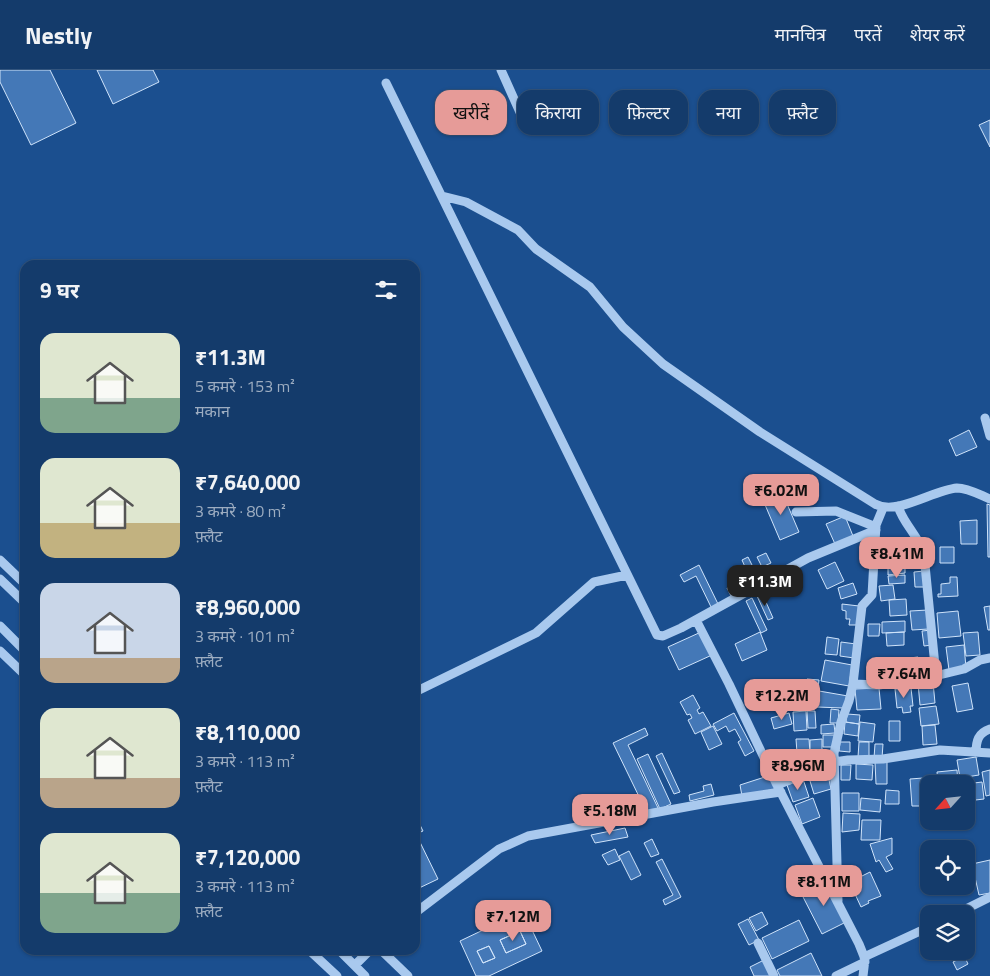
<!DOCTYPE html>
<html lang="hi">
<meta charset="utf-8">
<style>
:root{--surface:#143b6b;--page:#214673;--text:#f1f3f6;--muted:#9dadc1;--line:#33557e;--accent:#e69b98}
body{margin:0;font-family:"Titillium Web","Noto Sans Devanagari",sans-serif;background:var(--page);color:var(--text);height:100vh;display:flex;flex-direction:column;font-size:19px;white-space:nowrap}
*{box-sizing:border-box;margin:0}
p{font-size:16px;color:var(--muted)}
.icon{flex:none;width:28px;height:28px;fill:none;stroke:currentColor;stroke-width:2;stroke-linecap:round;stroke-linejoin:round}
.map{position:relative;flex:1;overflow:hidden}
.panel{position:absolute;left:20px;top:190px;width:400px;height:695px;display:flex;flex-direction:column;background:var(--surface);border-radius:15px;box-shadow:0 1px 4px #0004,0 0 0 1px var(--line)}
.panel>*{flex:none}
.banner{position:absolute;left:435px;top:20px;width:475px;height:45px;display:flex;gap:10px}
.needle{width:32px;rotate:243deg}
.buttons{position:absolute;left:920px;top:705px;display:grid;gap:10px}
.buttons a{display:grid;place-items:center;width:55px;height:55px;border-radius:10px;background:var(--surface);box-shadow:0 1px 4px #0004,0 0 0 1px var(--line);font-size:25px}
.price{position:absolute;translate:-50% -42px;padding:0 11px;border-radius:10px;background:var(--accent);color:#111;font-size:16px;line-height:32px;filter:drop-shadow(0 1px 2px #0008)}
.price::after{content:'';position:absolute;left:50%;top:30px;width:15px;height:11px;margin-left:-8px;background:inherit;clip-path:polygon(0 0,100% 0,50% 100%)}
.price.on{background:#222;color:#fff}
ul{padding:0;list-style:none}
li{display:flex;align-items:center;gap:15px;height:125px;padding:0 20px}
li span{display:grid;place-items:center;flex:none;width:140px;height:100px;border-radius:15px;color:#555}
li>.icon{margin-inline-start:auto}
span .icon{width:60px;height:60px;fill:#fffc;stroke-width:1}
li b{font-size:21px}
h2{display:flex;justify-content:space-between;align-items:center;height:60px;padding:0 20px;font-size:21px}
.tag{padding:0 18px;border-radius:15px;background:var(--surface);box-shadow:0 1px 4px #0004,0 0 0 1px var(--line);font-size:18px;line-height:45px}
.tag.on{background:var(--accent);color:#111}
header{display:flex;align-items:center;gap:30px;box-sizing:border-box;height:70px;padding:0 25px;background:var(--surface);border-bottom:1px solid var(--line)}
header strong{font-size:24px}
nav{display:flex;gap:28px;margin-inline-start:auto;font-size:18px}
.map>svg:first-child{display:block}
.building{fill:#4478b7;stroke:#cfe3fa;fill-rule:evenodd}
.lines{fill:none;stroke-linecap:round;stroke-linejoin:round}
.minor{stroke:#a9c9ee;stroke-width:9}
</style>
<header>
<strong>Nestly</strong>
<nav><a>मानचित्र</a><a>परतें</a><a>शेयर करें</a></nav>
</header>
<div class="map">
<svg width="990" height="906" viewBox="0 0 990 906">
<rect width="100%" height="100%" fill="#1b4f8f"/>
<!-- building -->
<path class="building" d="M0,0H50L76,53L31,75L0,12Z
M97,0H153L159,12L113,34Z
M990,50V77L979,55Z
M969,360L977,377L956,386L949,370Z
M782,422L799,462L780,470L763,430Z
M987,434L990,435V487H988Z
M845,446L853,466L835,474L826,454Z
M977,450V474H961L960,451Z
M940,477H954V493H940Z
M766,483L771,493L762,497L757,487Z
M748,487L756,503L749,506L742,490Z
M835,492L844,511L827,519L818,500Z
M699,495L719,536L712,539L696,506L684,512L680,505Z
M905,496V503L888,505V497Z
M924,501L925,517H915L914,502Z
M905,505V513L889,514L888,506Z
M750,506L754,514L731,526L727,518Z
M950,507H957L958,526L938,527V524H941V514L950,513Z
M853,513L857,524L841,529L838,518Z
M893,515L895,529L881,531L879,516Z
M762,523L773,548L768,550L757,526Z
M752,528L767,560L761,563L746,531Z
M906,529L907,545L890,546L889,530Z
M842,534L859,536L857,555H849L850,549H846V541L842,540Z
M990,536V560H988L984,537Z
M928,540L929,559L912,560L910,541Z
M958,541L961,566L939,568L937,543Z
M905,551V562L882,563V552Z
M868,554H880L879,566H868Z
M931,560L932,575L924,576L922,561Z
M701,562L712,585L679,600L668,577Z
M760,562L767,580L742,591L735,574Z
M904,562V575L887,576L886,563Z
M978,562L980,585L966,586L963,563Z
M827,567L839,569L837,585L825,584Z
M841,572L856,574L854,588L840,586Z
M964,575L966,598L949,600L946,577Z
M918,587L919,591L925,590L926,598L920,599L921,608L904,610L901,589Z
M825,590L852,595L849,616L821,611Z
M897,591L899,611L877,612L875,593Z
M807,609L819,610L816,633L808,632L809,614H806Z
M933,612L935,633L920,635L918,613Z
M968,613L973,639L957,642L952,616Z
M879,618L881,639L857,640L855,619Z
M911,618L913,636H910L911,642L903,643L902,637L897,638L895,619Z
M819,621L848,626L843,638L817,637Z
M693,625L700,638L697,640L699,644L703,642L711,656L695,664L688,650L692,648L690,644L687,645L680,632Z
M936,636L939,654L921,656L919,638Z
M831,639L839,640L838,653H830Z
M806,641L807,660L794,661L793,642Z
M807,641H815L816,658H808Z
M734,643L754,681L745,686L738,672L741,670L735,659L729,662L726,656L717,661L713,654Z
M789,643L792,654L774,659L771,648Z
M847,644L860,645L859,654L846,652Z
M889,651H900V671H889Z
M845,652L859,654L858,666L844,664Z
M860,652L875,654L873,672L858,671Z
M834,654L835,663L821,664V655Z
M935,655L937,674L923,675L922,656Z
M713,656L722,674L709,680L701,662Z
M645,658L648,665L628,675L658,738L647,743L613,673Z
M823,665H836L834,677H823Z
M796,669H809L810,683H797Z
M822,669V680H810V670Z
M840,672H850V682L839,681Z
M859,672H869V687H858Z
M875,674H883L882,688H874Z
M796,681L798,693L773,696L771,684Z
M662,683L680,722L674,724L656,686Z
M648,684L671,734L660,739L637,689Z
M976,687L979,705L960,708L957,690Z
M887,691V714H876L875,692Z
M798,694L799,705L782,713L777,696Z
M856,694L873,695L872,710L856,709Z
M841,695H851L850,710H841Z
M957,700L958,714H938L937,702Z
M990,700V725L986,726L982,702Z
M771,705L775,719L742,726L740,715Z
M828,705L831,719L814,724L810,711Z
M923,708L925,736H912L910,709Z
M803,709L809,727L793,732L787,715Z
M982,712L984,729L967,731L966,714Z
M711,714L714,725L690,731L689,725L704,721L703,716Z
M886,720L899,721V734H885Z
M842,723H859V741H842Z
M813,728L820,747L802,754L795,735Z
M861,728L881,730L880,742L860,740Z
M843,743L860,744L859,760L842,762Z
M415,745L423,761L416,764L438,809L415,820Z
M862,750H881L880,770H861Z
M625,758L628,767L595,773L591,765Z
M892,768V784L886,787L893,799L886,802L879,790L876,792L870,774Z
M652,769L659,784L651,787L644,773Z
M615,779L620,790L608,795L602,785Z
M629,781L641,805L631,810L619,786Z
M662,789L681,827L665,835L663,830L673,825L656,792Z
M990,790V823L979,825L972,794Z
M870,802L881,826L868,831L869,833L861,837L855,824L858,823L852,811Z
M825,810L846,852L822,864L801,823Z
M523,841L542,881L489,906H476L460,871ZM520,861L526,874L506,883L500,870ZM489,876L495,888L483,893L477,881Z
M762,842L768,854L756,861L749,848Z
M748,849L759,870L749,875L738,854Z
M799,850L809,871L772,889L762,868Z
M520,861L526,874L506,883L500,870Z
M489,876L495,888L483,893L477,881Z
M953,881H962L968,894L957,900L953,892L957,890Z
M811,883L822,906H780L777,900Z
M764,890L772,906H754L750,897Z"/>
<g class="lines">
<!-- minor -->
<path class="minor" d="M501,0L523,49
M386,13L657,565L663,566L681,558L808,488L876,460
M442,126L466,132L518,160L536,179L590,217L623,257L663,294L760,362L875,434C897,446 933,420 957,418C968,418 980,425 990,429
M985,348L990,366
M898,436C903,454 920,467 924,485L936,606
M796,442L836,441L876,457
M0,490L25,514
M0,509L25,533
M696,550L729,614L777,715L859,874L865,889L863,906
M0,556L25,581
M0,581L25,605
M853,614L879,615L931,607L964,599L980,590L990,588
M415,622L536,563L594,512L627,505
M976,683C976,671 978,663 990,659
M777,715L834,692L848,690L883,689L940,680L990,683
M838,831L834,683L841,652L849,631L853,614L862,536L872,525L876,455L883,438
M415,843L499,779L528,766L713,732L781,722
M956,844L990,827
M758,873L774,906
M309,880L337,906
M339,880L365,906
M381,880L408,906
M864,887L929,857
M355,895L370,880
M836,906L865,892"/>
</g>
</svg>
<div class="buttons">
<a><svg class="needle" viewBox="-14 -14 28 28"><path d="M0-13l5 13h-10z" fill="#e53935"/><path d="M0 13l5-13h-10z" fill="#9dadc1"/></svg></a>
<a><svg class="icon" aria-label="locate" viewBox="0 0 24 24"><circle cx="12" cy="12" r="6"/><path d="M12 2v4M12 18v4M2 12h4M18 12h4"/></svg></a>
<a><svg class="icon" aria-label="layers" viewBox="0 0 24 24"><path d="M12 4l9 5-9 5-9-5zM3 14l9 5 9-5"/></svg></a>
</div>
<b class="price" style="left:781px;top:446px">₹6.02M</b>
<b class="price" style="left:897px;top:509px">₹8.41M</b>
<b class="price on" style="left:765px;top:537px">₹11.3M</b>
<b class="price" style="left:904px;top:629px">₹7.64M</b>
<b class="price" style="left:782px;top:651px">₹12.2M</b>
<b class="price" style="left:798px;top:721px">₹8.96M</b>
<b class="price" style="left:610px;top:766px">₹5.18M</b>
<b class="price" style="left:824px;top:837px">₹8.11M</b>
<b class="price" style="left:513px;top:872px">₹7.12M</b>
<div class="banner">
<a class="tag on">खरीदें</a>
<a class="tag">किराया</a>
<a class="tag">फ़िल्टर</a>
<a class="tag">नया</a>
<a class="tag">फ़्लैट</a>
</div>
<section class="panel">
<h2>9 घर<svg class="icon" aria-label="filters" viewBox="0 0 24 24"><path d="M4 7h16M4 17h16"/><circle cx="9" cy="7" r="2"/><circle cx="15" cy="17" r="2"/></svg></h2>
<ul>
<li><span style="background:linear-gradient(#dfe7d0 65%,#7fa58c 0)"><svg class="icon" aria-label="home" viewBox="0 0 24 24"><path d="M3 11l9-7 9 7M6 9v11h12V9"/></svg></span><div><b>₹11.3M</b><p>5 कमरे · 153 m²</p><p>मकान</p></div></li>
<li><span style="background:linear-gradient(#dfe7d0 65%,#c2b280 0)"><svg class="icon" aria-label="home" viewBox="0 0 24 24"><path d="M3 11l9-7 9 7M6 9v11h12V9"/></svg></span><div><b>₹7,640,000</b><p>3 कमरे · 80 m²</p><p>फ़्लैट</p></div></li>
<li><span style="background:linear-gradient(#c9d6e8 75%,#b9a48a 0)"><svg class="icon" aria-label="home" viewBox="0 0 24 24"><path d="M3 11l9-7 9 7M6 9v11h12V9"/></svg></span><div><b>₹8,960,000</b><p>3 कमरे · 101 m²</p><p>फ़्लैट</p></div></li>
<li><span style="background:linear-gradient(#dfe7d0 70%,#b9a48a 0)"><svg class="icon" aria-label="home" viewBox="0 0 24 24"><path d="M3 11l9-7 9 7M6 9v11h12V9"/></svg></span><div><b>₹8,110,000</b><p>3 कमरे · 113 m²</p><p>फ़्लैट</p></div></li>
<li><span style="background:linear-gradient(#dfe7d0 60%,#7fa58c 0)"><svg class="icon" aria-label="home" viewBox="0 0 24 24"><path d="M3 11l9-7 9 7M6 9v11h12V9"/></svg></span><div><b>₹7,120,000</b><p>3 कमरे · 113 m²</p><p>फ़्लैट</p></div></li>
</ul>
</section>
</div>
